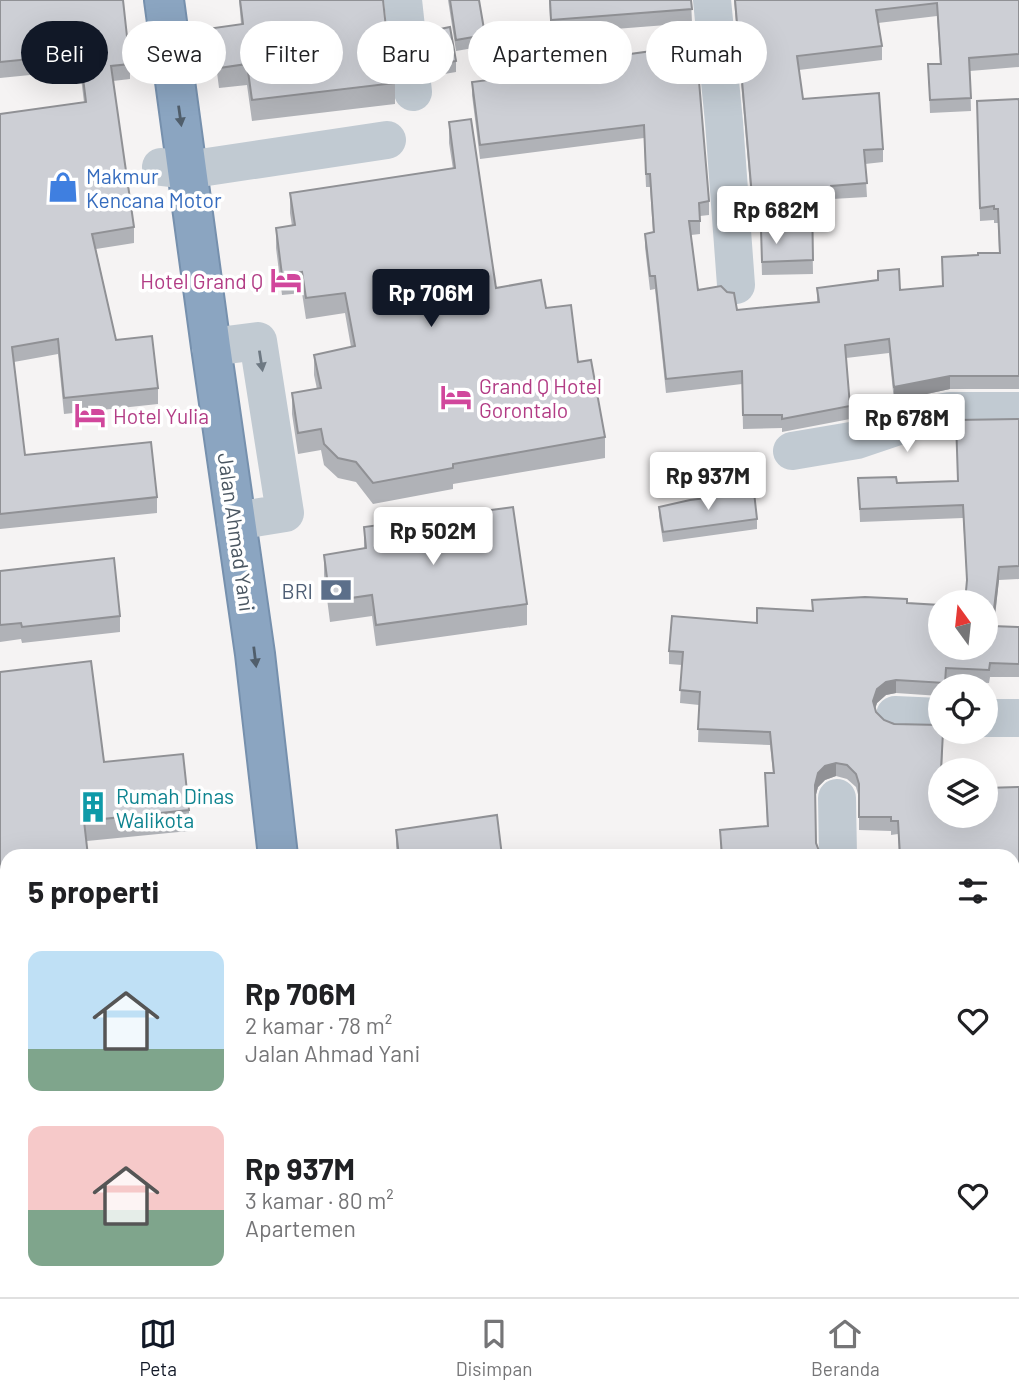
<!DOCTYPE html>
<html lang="id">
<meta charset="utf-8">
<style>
:root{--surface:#fff;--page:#f2f2f2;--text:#202124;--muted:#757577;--line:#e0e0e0;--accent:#111827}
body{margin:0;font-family:Barlow,sans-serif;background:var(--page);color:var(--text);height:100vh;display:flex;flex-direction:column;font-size:26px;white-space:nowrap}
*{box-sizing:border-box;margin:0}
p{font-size:23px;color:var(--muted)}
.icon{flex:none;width:38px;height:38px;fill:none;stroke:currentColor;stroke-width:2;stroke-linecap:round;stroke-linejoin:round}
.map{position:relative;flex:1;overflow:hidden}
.panel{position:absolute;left:0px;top:849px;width:1020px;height:450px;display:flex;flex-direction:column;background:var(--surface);border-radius:21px 21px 0 0;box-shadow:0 7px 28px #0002}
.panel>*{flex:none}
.banner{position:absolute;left:21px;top:21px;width:978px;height:63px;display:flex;gap:14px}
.needle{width:46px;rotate:345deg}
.tools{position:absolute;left:928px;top:590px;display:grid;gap:14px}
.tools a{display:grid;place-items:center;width:70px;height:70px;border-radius:50%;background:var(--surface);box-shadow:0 7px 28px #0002;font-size:35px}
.price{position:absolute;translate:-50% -60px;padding:0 16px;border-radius:7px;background:#fff;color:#222;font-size:23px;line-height:46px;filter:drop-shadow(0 2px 4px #0008)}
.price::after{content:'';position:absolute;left:50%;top:42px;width:21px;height:16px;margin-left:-10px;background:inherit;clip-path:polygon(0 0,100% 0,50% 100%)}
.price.selected{background:var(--accent);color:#fff}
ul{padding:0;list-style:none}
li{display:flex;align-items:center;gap:21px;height:175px;padding:0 28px}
li span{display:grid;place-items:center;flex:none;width:196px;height:140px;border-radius:14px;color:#555}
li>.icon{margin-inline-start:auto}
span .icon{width:84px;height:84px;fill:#fffc;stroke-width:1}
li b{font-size:30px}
h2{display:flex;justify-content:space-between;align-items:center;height:84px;padding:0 28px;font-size:30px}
.chip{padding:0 24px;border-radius:32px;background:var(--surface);box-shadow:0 7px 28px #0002;font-size:24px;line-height:63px}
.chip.selected{background:var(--accent);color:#fff}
.tab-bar{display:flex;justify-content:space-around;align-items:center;height:98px;border-top:2px solid var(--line);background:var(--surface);font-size:19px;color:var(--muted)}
.tab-bar a{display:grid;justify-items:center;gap:4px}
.tab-bar .selected{color:var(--accent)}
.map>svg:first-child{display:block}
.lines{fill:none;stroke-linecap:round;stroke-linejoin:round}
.highway-casing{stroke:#7690ad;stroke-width:42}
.minor{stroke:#c1cad2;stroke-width:38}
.highway{stroke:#8ba5c1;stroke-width:38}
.wall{fill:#b0b2b7}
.shaded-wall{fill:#909195}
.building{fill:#cdcfd5;stroke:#909195;stroke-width:2}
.oneway{fill:#505e6b}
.oneway2{fill:#6e7983}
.labels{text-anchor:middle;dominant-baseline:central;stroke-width:7;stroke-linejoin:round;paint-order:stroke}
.shop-label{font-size:21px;fill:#366cbe;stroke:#fff;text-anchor:start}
.hotel-label{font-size:21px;fill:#b23c85;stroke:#fff;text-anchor:start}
.street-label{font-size:21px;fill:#4a5661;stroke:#fff}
.service-label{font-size:21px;fill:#4e5e75;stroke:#fff;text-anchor:end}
.culture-label{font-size:21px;fill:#0d838f;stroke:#fff;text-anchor:start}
</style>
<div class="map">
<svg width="1019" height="1297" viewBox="0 0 1019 1297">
<rect width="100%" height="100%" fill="#f5f3f3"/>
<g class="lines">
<defs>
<path id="highway" d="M164,0L211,347L255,654L278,856
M334,1292V1297"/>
</defs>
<!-- highway casing -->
<use href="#highway" class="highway-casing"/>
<!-- minor -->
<path class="minor" d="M403,0L413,92
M712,0L724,122L736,285
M161,167L187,170L387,140
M211,347L258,341L285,513L236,521
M792,451L857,440L934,414L950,411H1019
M895,715L940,717
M985,718H1019
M837,798L838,856
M1013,927L1019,926
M0,1024L7,1023
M270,1297L302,1292
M811,1297V1292"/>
<!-- highway -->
<use href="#highway" class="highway"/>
</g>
<!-- wall -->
<path class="wall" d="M0,0L130,64V79L113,81L134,227V243L96,249L116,340L158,388V404L64,414L58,354L14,362L25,455L157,497V513L0,529V114L84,102L80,70L0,78Z
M239,0H383L391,74L395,83V104L252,121L247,85L219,88L214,49V28L241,24Z
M448,0H479L485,35V46L456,51Z
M549,0H691L692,23L551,34Z
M734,0H1019V67L970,71L971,111L930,113L928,64H940L937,16L878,23L882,46V60L799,70L803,99L883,149V162L865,164L867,197L832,199V211L812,212L813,274L762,275L760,209L752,210Z
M430,31L456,61V72L433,76L430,42Z
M696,45L709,201V215L700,216V234L691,235L698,290L737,310L817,302V288L900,290L942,286V257L999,253L998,223H994V220L980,221L977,101L1019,99V389H950L894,401L889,353L846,358L850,419L782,432V428L743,429L742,384L666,393L655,289L650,290L645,247V234L653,233L650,187H646L644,138L480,159L472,95V82L520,76V69Z
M449,122L496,288L546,308L578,362L605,437V458L453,484V489L373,504L356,482L338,478L324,465L321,450L298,454L292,414V393L317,389L314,375V355L351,347L345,313L306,319L302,293L282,295L276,248V228L292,226L290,213V193L453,169L449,143Z
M1019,419V579L999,580L994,626L1019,627V677H990L989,683L946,681V686H940V696L896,693L886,695L877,703L875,709L876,712L884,720L943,738L942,770H940V816L1019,787V898L1013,899V856H899L898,834L891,835V831L859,830V798L856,787L847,779L836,776L825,780L818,787L815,798L816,843L821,856H721L720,830L767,827L765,773H773L770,745L698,742L699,705L680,703L682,665L669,664V651L757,623L812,611V600L907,603L985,648L967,585L963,518L860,522L858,478L897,483L958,481Z
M659,507L757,519V529L663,542L659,516Z
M364,527L527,604V625L376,646L372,616L330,622L324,575V555L364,549Z
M0,571L120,616V632L22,643L21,639L0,642Z
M0,672L104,762L189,810V831L87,841L7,856V926H0Z
M396,830L502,856H397L396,846Z
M7,1055V1104L1,1075V1056Z
M1019,1236V1297H975V1292H1013Z
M0,1261L7,1292H224V1297H0Z"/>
<!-- shaded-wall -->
<path class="shaded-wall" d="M950,376V389L894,401V387Z
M999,567V580L992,640V626Z
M896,680V693L886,695L877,703L873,715V701L877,689L886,682Z
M836,763V776L825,780L818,787L815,798V785L818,773L825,766Z"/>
<!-- building -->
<path class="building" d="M0,0H123L130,64L111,66L134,227L92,234L116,340L152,336L158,388L64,398L58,339L12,347L25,455L151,442L157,497L0,514V114L86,102L80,54L0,62Z
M240,0H383L391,74L395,83L252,100L247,64L219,68L214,28L243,24Z
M450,0H479L485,35L456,40Z
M550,0H691L692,9L551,20Z
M735,0H1019V54L969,58L971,98L930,100L928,64H941L937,3L876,10L882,46L797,56L803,99L879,93L883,149L864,150L867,183L831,186L832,198L812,199L813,260L762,262L760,195L752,196Z
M450,27L456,61L433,65L430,31Z
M696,45L709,201L699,203L700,221H689L698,290L721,286L727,292L734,293L737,310L819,302L817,288L878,280V271L899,269L900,290L943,286L942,257L978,255V253H1000L998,209H994V206L980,208L977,101L1019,99V376H950L894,387L889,339L845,345L850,406L782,419V415H743L742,371L666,379L655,276H650L645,234L654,232L650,174H646L644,125L480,145L472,82L520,76V69Z
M471,119L496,288L541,280L546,308L571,305L578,362L591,360L605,437L453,464V468L373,483L356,462L338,458L324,444L321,429L298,433L292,393L321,388L314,355L355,346L345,293L306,298L302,272L282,275L276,228L295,225L290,193L455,168L449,122Z
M1019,419V566L999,567L992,626L1019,627V664L990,663L989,670L946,668L945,683L896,680L886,682L877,689L873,701L876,712L884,720L894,724L940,725V732H943L941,770H940V816H985V788L1019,787V885H1013V856H900L898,821H891V817H859V784L856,774L847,765L836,763L825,766L818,773L815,785L816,843L821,856H722L720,830L768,826L765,773H774L770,732L698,729L700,692L680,690L683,652L669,651L672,616L757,623V608L813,611L812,600L865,597L907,599V603L940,605V648H985V602H965L967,580L963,505L860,509L858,478L896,477L897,483L958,481L956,420Z
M754,492L757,519L663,532L659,507L690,500Z
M513,507L527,604L376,625L372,595L330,601L324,555L366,548L364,527Z
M114,558L120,616L22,627L21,623L0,625V571Z
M91,661L104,762L183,754L189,810L84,821L88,856H7V905L0,906V672Z
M497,815L502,856H399L396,830Z
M7,1055V1085L1,1056Z
M1013,1236H1019V1292L1013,1291Z
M7,1260V1292H182L183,1297H3L0,1278V1261Z
M677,1292L702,1296V1292H792L794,1297H676Z
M831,1292H883V1297H828Z"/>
<!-- one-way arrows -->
<defs><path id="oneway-solid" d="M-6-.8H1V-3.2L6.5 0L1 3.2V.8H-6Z" transform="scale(1.75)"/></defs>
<g class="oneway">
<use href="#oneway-solid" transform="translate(180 116) rotate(82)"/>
<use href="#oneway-solid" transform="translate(255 657) rotate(83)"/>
</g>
<use class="oneway2" href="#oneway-solid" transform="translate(261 361) rotate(81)"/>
<!-- icons -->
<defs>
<symbol id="shop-bare" viewBox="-9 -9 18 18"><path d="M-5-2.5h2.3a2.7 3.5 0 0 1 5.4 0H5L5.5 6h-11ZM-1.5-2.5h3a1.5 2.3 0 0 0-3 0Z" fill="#3f7fe0" stroke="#fff" stroke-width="2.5" paint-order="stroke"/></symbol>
<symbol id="hotel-bare" viewBox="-9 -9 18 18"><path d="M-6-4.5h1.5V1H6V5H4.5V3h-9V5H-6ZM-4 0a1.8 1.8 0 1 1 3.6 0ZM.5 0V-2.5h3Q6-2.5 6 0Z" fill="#d1479c" stroke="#fff" stroke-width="2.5" paint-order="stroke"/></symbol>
<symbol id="bank-bare" viewBox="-9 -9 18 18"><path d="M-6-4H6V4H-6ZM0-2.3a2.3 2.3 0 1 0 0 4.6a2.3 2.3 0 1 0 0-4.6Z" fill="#5c6f8a" stroke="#fff" stroke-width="2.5" paint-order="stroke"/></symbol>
<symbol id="building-bare" viewBox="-9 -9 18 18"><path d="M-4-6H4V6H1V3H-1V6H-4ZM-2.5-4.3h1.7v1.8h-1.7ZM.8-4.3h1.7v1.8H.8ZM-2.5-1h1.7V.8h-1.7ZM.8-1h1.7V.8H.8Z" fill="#0f9aa8" stroke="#fff" stroke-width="2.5" paint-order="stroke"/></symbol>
</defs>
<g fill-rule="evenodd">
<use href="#shop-bare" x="41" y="165" width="44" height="44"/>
<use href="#hotel-bare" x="264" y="258" width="44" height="44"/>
<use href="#hotel-bare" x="434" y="375" width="44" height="44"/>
<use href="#hotel-bare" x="68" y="393" width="44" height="44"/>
<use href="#bank-bare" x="314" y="568" width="44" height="44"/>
<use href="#building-bare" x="71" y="785" width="44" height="44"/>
</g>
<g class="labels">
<!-- shop labels -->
<g class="shop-label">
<text x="86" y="175">Makmur<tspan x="86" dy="24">Kencana Motor</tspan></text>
</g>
<!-- hotel labels -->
<g class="hotel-label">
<text x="263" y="280" text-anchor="end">Hotel Grand Q</text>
<text x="479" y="385">Grand Q Hotel<tspan x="479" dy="24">Gorontalo</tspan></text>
<text x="113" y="415">Hotel Yulia</text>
</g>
<!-- street labels -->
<g class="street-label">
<text transform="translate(237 532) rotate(82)">Jalan Ahmad Yani</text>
</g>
<!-- service labels -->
<g class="service-label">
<text x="313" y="590">BRI</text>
</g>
<!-- culture labels -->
<g class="culture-label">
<text x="116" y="795">Rumah Dinas<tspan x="116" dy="24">Walikota</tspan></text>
</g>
</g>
</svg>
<div class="tools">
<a><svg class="needle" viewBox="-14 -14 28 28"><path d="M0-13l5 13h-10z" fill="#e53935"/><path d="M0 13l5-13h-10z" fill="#757577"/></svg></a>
<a><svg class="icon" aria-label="locate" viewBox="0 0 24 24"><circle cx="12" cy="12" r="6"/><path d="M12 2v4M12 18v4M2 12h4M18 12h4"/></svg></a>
<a><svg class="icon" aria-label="layers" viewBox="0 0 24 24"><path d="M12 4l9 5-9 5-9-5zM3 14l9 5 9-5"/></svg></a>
</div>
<b class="price" style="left:776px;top:246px">Rp 682M</b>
<b class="price selected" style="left:431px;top:329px">Rp 706M</b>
<b class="price" style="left:907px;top:454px">Rp 678M</b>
<b class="price" style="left:708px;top:512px">Rp 937M</b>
<b class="price" style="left:433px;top:567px">Rp 502M</b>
<div class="banner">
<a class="chip selected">Beli</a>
<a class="chip">Sewa</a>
<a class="chip">Filter</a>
<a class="chip">Baru</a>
<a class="chip">Apartemen</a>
<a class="chip">Rumah</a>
</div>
<section class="panel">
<h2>5 properti<svg class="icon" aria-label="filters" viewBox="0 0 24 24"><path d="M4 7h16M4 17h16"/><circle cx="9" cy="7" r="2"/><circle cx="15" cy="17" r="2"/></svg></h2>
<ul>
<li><span style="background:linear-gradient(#bfe0f5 70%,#7fa58c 0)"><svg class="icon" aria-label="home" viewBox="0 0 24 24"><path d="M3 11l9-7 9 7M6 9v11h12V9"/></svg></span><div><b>Rp 706M</b><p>2 kamar · 78 m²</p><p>Jalan Ahmad Yani</p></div><svg class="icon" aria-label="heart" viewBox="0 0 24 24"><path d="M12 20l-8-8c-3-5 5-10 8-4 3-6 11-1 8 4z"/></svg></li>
<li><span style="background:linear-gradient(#f6c9c9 60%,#7fa58c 0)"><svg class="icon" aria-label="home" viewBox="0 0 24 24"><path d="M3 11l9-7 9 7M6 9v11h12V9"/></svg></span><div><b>Rp 937M</b><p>3 kamar · 80 m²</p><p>Apartemen</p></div><svg class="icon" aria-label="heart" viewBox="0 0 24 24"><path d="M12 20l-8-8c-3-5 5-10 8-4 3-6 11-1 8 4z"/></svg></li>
</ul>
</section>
</div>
<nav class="tab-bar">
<a class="selected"><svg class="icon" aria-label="map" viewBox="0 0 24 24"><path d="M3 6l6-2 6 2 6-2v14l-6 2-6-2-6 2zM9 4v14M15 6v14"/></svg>Peta</a>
<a><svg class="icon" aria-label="saved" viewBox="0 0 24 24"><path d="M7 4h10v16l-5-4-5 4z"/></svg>Disimpan</a>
<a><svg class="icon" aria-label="home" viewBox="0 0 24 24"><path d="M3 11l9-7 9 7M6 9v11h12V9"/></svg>Beranda</a>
</nav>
